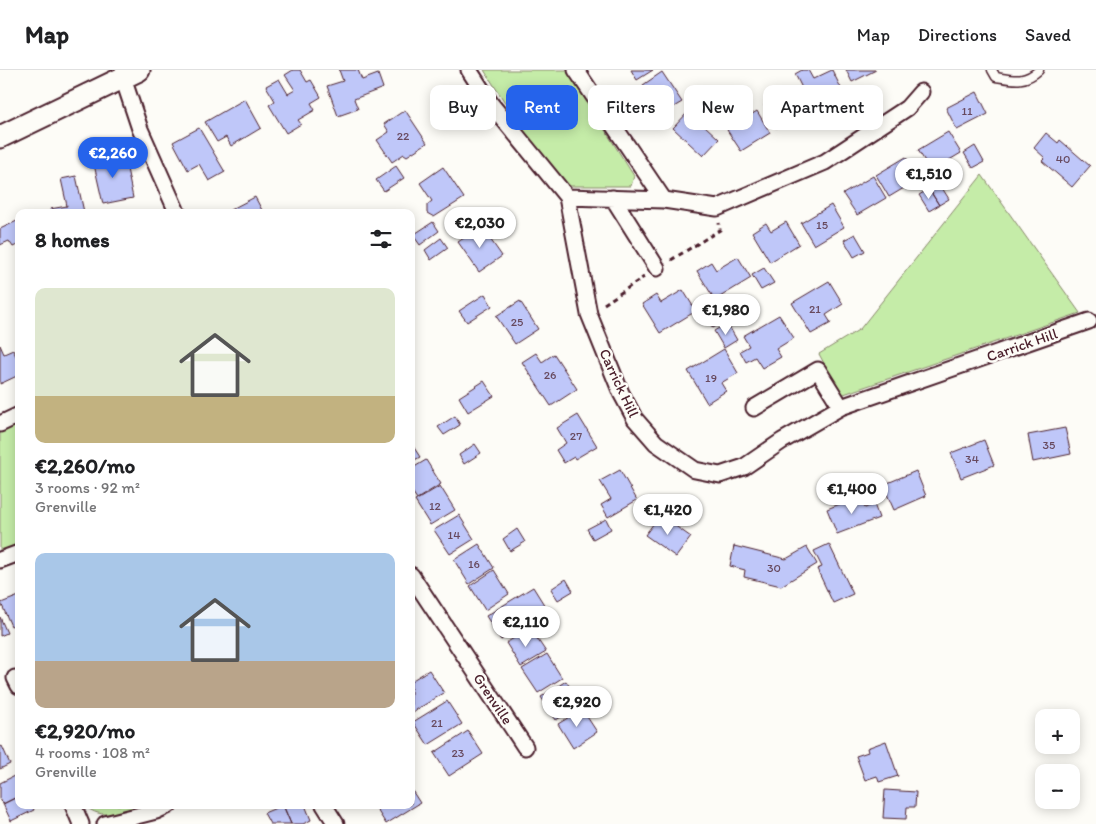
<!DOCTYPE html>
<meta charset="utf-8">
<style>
:root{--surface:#fff;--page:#f6f6f6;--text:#202124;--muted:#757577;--line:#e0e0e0;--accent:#2563eb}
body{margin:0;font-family:Itim,sans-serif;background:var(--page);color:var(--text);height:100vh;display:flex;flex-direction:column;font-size:19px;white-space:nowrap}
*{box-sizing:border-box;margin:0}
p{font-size:16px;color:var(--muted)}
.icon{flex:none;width:28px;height:28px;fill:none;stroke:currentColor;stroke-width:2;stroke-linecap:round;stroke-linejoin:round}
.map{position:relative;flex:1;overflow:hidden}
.details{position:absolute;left:15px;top:139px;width:400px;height:600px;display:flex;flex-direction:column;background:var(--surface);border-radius:10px;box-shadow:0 2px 12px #0003}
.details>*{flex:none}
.banner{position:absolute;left:430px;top:15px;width:475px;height:45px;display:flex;gap:10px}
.fabs{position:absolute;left:1035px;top:639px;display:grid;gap:10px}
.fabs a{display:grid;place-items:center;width:45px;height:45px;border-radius:10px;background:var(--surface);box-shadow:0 2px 12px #0003;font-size:25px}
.price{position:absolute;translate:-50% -42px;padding:0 11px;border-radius:18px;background:#fff;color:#222;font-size:16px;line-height:32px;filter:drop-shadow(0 1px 2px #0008)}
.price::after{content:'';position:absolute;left:50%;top:30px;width:15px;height:11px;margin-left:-8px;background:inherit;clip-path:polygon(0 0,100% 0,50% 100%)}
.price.active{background:var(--accent);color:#fff}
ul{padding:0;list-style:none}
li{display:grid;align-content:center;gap:10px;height:265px;padding:0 20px}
li span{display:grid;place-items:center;height:155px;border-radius:10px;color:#555}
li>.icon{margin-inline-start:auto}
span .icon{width:90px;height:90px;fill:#fffc;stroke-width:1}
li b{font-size:21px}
h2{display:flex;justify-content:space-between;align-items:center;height:60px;padding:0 20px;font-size:21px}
.tag{padding:0 18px;border-radius:10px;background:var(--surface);box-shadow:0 2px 12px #0003;font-size:18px;line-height:45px}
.tag.active{background:var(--accent);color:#fff}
header{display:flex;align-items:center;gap:30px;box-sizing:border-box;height:70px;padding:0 25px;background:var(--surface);border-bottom:1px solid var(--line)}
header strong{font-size:24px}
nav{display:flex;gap:28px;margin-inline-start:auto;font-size:18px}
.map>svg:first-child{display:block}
.green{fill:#c5eca8;stroke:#88866a}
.building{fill:#bfc7f9;stroke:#4a1f2b}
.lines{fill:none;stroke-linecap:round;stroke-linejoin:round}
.lane-casing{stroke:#4a1f2b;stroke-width:11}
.street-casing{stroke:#4a1f2b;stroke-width:19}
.secondary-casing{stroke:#4a1f2b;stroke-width:25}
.path{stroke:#4a1f2b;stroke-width:3;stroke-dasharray:5 4;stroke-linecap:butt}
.lane{stroke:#fdfcf7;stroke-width:8}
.street{stroke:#fdfcf7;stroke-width:15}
.secondary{stroke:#fdfcf7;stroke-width:21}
.labels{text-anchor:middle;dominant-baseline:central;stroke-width:5;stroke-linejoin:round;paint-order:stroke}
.number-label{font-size:12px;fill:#67495e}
.street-label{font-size:15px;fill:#4a1f2b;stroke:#fdfcf7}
</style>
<header>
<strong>Map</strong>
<nav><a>Map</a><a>Directions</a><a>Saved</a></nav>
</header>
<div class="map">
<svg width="1096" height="754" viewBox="0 0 1096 754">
<rect width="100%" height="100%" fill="#fdfcf7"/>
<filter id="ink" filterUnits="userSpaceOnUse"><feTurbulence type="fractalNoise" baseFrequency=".02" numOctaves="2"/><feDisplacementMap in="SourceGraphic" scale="10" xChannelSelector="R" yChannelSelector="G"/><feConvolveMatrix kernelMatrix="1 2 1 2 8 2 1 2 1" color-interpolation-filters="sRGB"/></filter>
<g filter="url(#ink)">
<!-- green -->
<path class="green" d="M484,0H567L634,106L631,116H559Z
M982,105L1080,243L841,325L819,284L860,259Z
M19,353V475L0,482V362Z
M84,735H142C120,741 103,752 84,735Z"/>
<!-- building -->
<path class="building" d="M293,0H300L307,12L311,10L321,27L311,33L315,40L298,50L301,54L286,63L269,35L275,31L266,16L279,9L288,24L295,20L285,5Z
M339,0H358L362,10L378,4L383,18L354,29L358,39L338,46L327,16L343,11Z
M631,0H653L637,10Z
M802,0H808L813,9L832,0L843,22L812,38L795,4Z
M846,0H876L852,12Z
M662,2L682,32L662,44L643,15Z
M795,19L807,42L776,58L764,35Z
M977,22L988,44L957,60L946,38Z
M245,29L261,58L231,76L226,67L217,72L205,52Z
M405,40L427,73L407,86L404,84L392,92L377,70L389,62L384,54Z
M689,41L719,69L703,86L673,58Z
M757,41L770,63L741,81L727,60Z
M199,58L225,102L209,111L199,94L188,100L173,72Z
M948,62L961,83L931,101L918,80Z
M1046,63L1058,73L1060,70L1090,96L1072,117L1042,91L1045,88L1034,78Z
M975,76L984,92L973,98L964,83Z
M124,84L133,128L103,134L93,90Z
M906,87L919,109L889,127L876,105Z
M396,96L404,108L384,121L376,110Z
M443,97L464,128L434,147L427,143V135L432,131L420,113Z
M76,106L84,142H51L50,139L67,136L61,109Z
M873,106L886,128L857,145L843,124Z
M939,113L949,129L939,135L929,119Z
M929,119L939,135L929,141L919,125Z
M255,127L263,142H232L230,140Z
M831,135L844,157L814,175L801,153Z
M19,150V174L13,177L9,171L0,175V159Z
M433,152L439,161L420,175L413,165Z
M786,152L799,174L770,192L752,162L766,153L771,161Z
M481,156L502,186L479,202L458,172Z
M855,164L865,181L854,187L844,170Z
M441,168L448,178L431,190L425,180Z
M738,187L751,208L715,230L697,201L711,192L716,200Z
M764,198L774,213L761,220L752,205Z
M829,211L843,234L826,245L831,253L811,264L792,233Z
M683,220L696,241L660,263L642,234L656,225L661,233Z
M485,224L492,236L467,252L459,241Z
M520,231L538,259L515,274L496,246Z
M723,237L730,248L713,258L706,247Z
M779,245L794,268L776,279L781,287L762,298L755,287L746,292L740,281L749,276L743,266Z
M727,253L737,270L724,278L714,261Z
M0,275L4,284L13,280L19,292V305L0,314Z
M724,279L738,303L721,313L726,321L707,333L688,301Z
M536,283L542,292L554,284L577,319L551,336L522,292Z
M484,311L494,326L468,342L459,327Z
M578,345L597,376L575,389L574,387L564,393L556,380L566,373L557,358Z
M455,346L460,355L444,365L438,357Z
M1065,358L1071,384L1033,392L1028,365Z
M984,370L994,395L961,408L951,383Z
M411,373L420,387L411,392Z
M475,374L481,383L464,394L459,385Z
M426,390L441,414L417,429L411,420V399Z
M620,400L637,430L608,447L601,435L611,429L600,411Z
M916,401L926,426L894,440L883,415Z
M440,416L455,440L430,455L415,431Z
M860,426L865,438L874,434L879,448L837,464L827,439Z
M459,445L474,469L450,484L434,460Z
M660,445L691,467L676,487L645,465Z
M606,449L611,459L593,469L587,459Z
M517,459L525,472L510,481L503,469Z
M479,474L494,498L469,514L454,490Z
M829,474L853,524L833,533L817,499L822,497L814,481Z
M734,476L786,489L807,477L817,494L781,516L744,507L745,500L730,496Z
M494,500L509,524L485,540L470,516Z
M566,509L573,521L558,530L551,519Z
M533,517L548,541L501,570L486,546Z
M19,526V553L11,556L1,533Z
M0,547L7,563L0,566Z
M530,558L546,582L521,597L506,573Z
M547,584L562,608L538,623L522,599Z
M429,600L444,623L411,643V611Z
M566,611L581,635L556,650L541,627Z
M447,631L462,654L428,675L413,652Z
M582,639L597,662L573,678L558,654Z
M468,661L483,684L449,706L434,683Z
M886,671L898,706L879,712L877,706L865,710L856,686L868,682L867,678Z
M2,676L10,694L0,699V677Z
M16,705L19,709V726L3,734L0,729V713Z
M411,719L420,733L386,754L374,735H411Z
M885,720L916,722L915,737H907L906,749L883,748Z
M19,726V735H32L34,740L11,751L3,734Z
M283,735L291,754H270L264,743Z
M283,735H305L311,750L303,754H291Z"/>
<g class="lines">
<defs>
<path id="lane" d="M992,0L996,7C1014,10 1025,13 1039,0"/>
<path id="street" d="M469,0L491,34L567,127L589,244L621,323L635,349L656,373L695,400L720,405L744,397L782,371L841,337L1089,251
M576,0L664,130
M123,8L140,59L177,142
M567,127L664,130L717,138L825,92L907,38L921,22
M613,128L657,198
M754,338L818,300L841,337
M0,354L19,345
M0,490L19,483
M411,505L525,677
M15,608L19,616
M73,735L81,754
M324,735L336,754
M105,754L156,741L169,735"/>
<path id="secondary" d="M0,67L139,0"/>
</defs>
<!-- lane casing -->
<use href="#lane" class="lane-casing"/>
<!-- street casing -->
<use href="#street" class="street-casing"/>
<!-- secondary casing -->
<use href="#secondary" class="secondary-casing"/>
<!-- path -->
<path class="path" d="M671,190L720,160L719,153
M604,234L644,207"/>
<!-- lane -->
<use href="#lane" class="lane"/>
<!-- street -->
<use href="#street" class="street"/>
<!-- secondary -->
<use href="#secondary" class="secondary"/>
</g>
</g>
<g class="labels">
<!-- number labels -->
<g class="number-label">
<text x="967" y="41">11</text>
<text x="403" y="66">22</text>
<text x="1063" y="89">40</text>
<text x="822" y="155">15</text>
<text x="815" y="239">21</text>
<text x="517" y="252">25</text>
<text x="550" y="305">26</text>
<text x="711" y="308">19</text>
<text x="576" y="366">27</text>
<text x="1049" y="375">35</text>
<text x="972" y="389">34</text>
<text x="435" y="436">12</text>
<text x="454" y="465">14</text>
<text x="474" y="494">16</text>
<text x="774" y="498">30</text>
<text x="437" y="653">21</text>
<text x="458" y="683">23</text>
</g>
<!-- street labels -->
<g class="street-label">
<text transform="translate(1022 275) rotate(-19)">Carrick Hill</text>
<text transform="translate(619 313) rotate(65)">Carrick Hill</text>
<text transform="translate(493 629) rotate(56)">Grenville</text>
</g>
</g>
</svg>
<div class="fabs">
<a>+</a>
<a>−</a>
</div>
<b class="price active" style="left:113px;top:109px">€2,260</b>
<b class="price" style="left:929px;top:130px">€1,510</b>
<b class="price" style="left:480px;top:179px">€2,030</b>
<b class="price" style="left:726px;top:266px">€1,980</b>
<b class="price" style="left:852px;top:445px">€1,400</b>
<b class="price" style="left:668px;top:466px">€1,420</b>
<b class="price" style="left:526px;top:578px">€2,110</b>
<b class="price" style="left:577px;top:658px">€2,920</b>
<div class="banner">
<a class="tag">Buy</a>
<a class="tag active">Rent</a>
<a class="tag">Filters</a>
<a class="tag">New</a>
<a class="tag">Apartment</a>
</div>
<section class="details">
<h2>8 homes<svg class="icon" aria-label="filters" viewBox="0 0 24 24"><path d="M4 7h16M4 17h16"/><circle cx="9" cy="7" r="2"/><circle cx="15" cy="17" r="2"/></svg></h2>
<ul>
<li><span style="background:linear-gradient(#dfe7d0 70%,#c2b280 0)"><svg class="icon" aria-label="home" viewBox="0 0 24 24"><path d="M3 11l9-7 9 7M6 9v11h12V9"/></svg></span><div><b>€2,260/mo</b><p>3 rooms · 92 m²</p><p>Grenville</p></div></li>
<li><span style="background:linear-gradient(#a9c7e8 70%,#b9a48a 0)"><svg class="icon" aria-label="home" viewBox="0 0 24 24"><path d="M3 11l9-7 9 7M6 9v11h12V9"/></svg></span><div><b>€2,920/mo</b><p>4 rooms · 108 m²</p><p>Grenville</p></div></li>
</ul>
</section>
</div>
